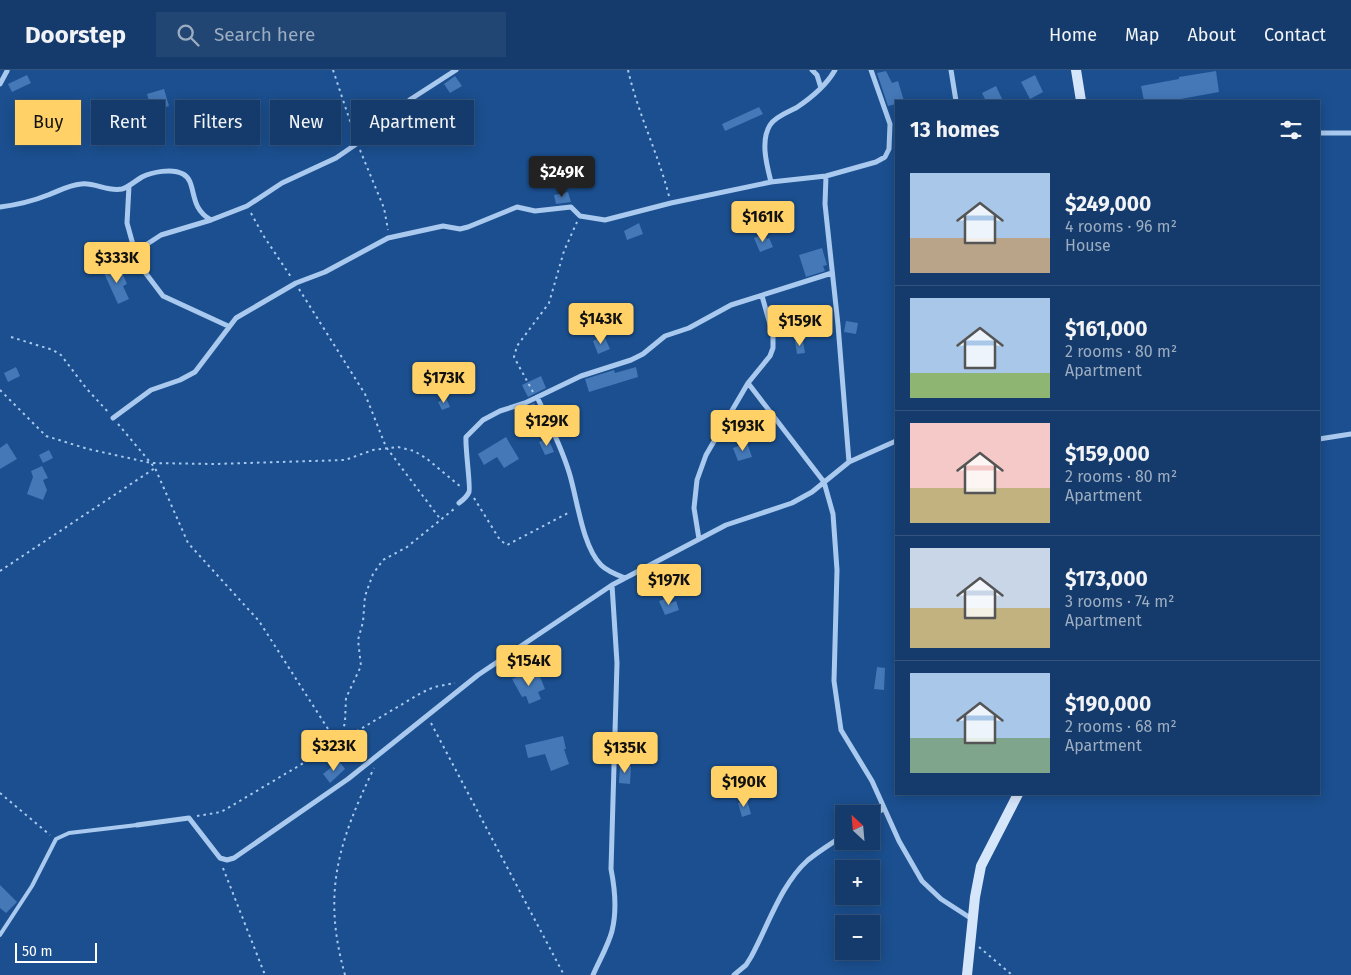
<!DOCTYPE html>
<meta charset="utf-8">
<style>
:root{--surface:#143b6b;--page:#214673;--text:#f1f3f6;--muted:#9dadc1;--line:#33557e;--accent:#ffd166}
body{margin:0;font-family:"Fira Sans",sans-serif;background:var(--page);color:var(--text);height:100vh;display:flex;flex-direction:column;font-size:19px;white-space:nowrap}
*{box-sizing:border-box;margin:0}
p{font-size:16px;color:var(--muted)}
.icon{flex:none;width:28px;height:28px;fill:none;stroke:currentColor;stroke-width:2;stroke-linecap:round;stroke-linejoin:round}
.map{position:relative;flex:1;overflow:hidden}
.details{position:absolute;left:895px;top:30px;width:425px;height:695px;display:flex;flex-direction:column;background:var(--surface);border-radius:0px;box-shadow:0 2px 12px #0003,0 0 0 1px var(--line)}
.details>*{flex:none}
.hud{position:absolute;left:15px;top:30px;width:475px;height:45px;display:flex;gap:10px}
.needle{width:32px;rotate:334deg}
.buttons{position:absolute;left:835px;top:735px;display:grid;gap:10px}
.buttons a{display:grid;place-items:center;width:45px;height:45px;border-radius:0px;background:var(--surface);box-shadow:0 2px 12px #0003,0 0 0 1px var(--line);font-size:25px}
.scale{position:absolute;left:15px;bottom:12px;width:82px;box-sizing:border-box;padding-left:5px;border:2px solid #fff;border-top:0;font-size:14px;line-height:18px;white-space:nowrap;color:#fff;-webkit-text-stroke:4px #1b4f8f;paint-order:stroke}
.price{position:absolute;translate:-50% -42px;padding:0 11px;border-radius:5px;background:var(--accent);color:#111;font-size:16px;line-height:32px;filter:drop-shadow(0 1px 2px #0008)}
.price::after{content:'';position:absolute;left:50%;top:30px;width:15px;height:11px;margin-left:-8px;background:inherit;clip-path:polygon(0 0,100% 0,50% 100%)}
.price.active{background:#222;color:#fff}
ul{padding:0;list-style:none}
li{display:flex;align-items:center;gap:15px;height:125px;padding:0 15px}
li+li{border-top:1px solid var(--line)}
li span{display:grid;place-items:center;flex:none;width:140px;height:100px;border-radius:0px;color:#555}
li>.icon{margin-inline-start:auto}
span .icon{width:60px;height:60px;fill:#fffc;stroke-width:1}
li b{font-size:21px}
h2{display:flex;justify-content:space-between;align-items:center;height:60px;padding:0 15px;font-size:21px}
.pill{padding:0 18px;border-radius:0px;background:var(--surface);box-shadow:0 2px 12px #0003,0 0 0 1px var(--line);font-size:18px;line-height:45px}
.pill.active{background:var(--accent);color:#111}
header{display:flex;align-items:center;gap:30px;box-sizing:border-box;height:70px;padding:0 25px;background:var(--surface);border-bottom:1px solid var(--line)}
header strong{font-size:24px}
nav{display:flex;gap:28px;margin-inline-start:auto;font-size:18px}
.search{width:350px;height:45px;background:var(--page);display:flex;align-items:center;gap:12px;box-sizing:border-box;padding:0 18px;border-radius:0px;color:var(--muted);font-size:19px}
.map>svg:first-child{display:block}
.building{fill:#4478b7}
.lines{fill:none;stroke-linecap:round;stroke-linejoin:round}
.path{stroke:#a9c9ee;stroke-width:2;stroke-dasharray:2.5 4;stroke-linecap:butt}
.lane{stroke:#a9c9ee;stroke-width:4}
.street{stroke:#a9c9ee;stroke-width:5}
.secondary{stroke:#d6e6fa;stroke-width:10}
</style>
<header>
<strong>Doorstep</strong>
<div class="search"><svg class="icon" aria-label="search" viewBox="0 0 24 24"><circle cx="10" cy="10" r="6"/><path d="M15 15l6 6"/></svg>Search here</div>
<nav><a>Home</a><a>Map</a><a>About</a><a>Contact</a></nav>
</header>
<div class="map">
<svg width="1351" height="905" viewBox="0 0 1351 905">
<rect width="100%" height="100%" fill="#1b4f8f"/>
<!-- building -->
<path class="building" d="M886,1L892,13L898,11L904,31H896V34L888,36L877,3Z
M1216,1L1219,22L1170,31H1144L1141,16L1179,9V7Z
M27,5L31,13L12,22L8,14Z
M1035,5L1043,22L1030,29L1021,12Z
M455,6L462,16L450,23L444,14Z
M996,16L1003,31H986L982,23Z
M164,19L169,36L152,41L147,24Z
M759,37L763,44L725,61L722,54Z
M568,122L571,132L556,134L554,125Z
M639,153L643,164L627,170L624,161Z
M764,164L767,169L769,168L773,177L760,182L754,168Z
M822,178L827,195L823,196L825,201L806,207L799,185Z
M119,196L127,214L123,216L129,229L118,234L104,203Z
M846,251L858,253L856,264L844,262Z
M604,266L610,279L598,284L593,271Z
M803,270L805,283L797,284L795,271Z
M16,297L20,306L8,312L4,303Z
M636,297L638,307L589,322L585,309L614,300L615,303Z
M541,306L546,318L528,327L522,315Z
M446,328L450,337L442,340L438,332Z
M534,333L542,348L527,356L520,343L523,341L522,339Z
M506,367L519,389L504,398L497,387L484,395L478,384Z
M548,368L554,382L545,385L539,372Z
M7,373L17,389L0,399V378Z
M747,373L752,387L738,391L733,378Z
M49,380L53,388L43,393L39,385Z
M42,396L48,408L43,410L47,420L43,430L27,424L33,407L31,401Z
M668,528L670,533L676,531L679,540L665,545L659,531Z
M877,597L885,598L884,620L874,619Z
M530,602L532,607L539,604L545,619L538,622L541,629L529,634L526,626L522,627L512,609Z
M563,666L566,679H564L569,694L551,701L545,684L528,688L525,675Z
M656,671L657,680L633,685L631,676Z
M339,691L345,699L330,713L323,704Z
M620,695L631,696L630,714L619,713Z
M747,730L751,744L742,747L738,733Z
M0,815L17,832L6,843L0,838Z"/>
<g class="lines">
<!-- path -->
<path class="path" d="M333,0L355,66
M628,0C638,44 658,83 669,126
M360,80L384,138L388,160
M251,143L263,165L291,207
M299,219L365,324L386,377L441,450
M11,267L53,280L61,285L86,318L109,343
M0,320L46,366L88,379L151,393L214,394L345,390L373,380L398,377L414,381L426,388L461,417
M533,322L514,287L517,276L549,233L564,181L577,152
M118,354L155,398L188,473L259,551L337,673
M474,428L500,470L507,475L570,442
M0,501L155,398
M431,653L564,905
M341,669L345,652L346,628L361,596L358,570L363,552L365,526L373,504L383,490L407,477L454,439
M0,723L50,765
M197,746L221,742L228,738L421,623L434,617L455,613
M223,798L265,905
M979,877L1012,905
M345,905C322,823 338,773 374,698"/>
<!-- lane -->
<path class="lane" d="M0,865L32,816L56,769L69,763L137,755"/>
<!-- street -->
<path class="street" d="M812,0L817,5L821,18
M951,0L956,31
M0,14L7,1
M1319,63H1351
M826,106L825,134L838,255L849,392
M771,112C767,96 760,71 770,55C775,47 788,42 796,38C811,28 826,16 835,0
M129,116L127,153L135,182L144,201L163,226L228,256
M0,137C16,135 33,131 48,125C59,121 69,115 81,114C95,112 107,122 122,119C129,117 135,111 142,107C152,102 172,98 183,104C198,112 187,137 211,150
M135,182L161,165L211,150L247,136L282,113L336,88L368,66L411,29L456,0
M748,313L824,412L833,444L837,500L834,611L841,660L872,711L899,771L922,811L941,829L972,849
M537,327C549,352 561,376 569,402C577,427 582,476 601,495C607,501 617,505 625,508
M113,348L151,320L180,310L195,302L236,248L296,213L325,202L388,168L443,156L460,159L468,157L517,137L535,141L571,137L580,146L605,150L671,133L771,112L826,106L876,92L885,87L889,79L890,54L871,0
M1319,369L1351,364
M459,433C463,430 467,427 469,422C471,419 465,377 466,367L483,350L500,341L525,333L581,306L631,290L643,284L665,266L689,258L731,235L832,203
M699,469L694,438L697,410L706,385L748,313L770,286L773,278V265L762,226
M871,747L883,739
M137,755L189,748L220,788L227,790L234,788L348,709L478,605L612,515L726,455L792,433L812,422L849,392L896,371
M593,905C599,891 608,876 612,861C617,841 615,819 611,799L617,593L612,515
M734,905L746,895L751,887C768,856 781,814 808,790C819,781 832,773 844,765"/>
<!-- secondary -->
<path class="secondary" d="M1076,0L1081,31
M967,905L975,827L981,796L1018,724"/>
</g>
</svg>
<div class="buttons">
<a><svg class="needle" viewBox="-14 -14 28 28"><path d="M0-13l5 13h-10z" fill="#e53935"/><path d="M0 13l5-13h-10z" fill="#9dadc1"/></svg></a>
<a>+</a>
<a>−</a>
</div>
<div class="scale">50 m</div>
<b class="price active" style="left:562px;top:128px">$249K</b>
<b class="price" style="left:763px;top:173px">$161K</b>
<b class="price" style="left:117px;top:214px">$333K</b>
<b class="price" style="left:601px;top:275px">$143K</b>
<b class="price" style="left:800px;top:277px">$159K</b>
<b class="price" style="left:444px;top:334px">$173K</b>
<b class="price" style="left:547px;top:377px">$129K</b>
<b class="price" style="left:743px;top:382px">$193K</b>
<b class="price" style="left:669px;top:536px">$197K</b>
<b class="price" style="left:529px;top:617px">$154K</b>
<b class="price" style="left:334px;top:702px">$323K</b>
<b class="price" style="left:625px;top:704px">$135K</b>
<b class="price" style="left:744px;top:738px">$190K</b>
<div class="hud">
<a class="pill active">Buy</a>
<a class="pill">Rent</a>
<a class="pill">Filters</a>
<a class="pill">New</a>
<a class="pill">Apartment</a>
</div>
<section class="details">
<h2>13 homes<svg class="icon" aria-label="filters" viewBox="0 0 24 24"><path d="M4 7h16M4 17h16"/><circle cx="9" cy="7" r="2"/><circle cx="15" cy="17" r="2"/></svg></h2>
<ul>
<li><span style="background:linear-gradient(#a9c7e8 65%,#b9a48a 0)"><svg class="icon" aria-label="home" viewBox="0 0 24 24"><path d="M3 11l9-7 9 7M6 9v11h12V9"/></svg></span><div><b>$249,000</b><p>4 rooms · 96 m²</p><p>House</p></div></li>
<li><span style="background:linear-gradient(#a9c7e8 75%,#8fb573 0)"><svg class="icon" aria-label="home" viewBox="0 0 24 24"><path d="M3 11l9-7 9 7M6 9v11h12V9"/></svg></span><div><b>$161,000</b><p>2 rooms · 80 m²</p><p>Apartment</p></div></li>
<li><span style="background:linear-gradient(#f6c9c9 65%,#c2b280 0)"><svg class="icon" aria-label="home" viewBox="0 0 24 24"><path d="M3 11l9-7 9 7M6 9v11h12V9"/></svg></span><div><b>$159,000</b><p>2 rooms · 80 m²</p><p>Apartment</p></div></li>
<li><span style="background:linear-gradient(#c9d6e8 60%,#c2b280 0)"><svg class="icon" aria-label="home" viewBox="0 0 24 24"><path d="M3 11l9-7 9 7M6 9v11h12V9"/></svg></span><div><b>$173,000</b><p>3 rooms · 74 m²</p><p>Apartment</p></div></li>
<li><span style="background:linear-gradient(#a9c7e8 65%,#7fa58c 0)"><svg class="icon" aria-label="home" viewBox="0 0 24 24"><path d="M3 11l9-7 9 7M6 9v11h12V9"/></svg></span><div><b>$190,000</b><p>2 rooms · 68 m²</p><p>Apartment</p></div></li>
</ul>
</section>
</div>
